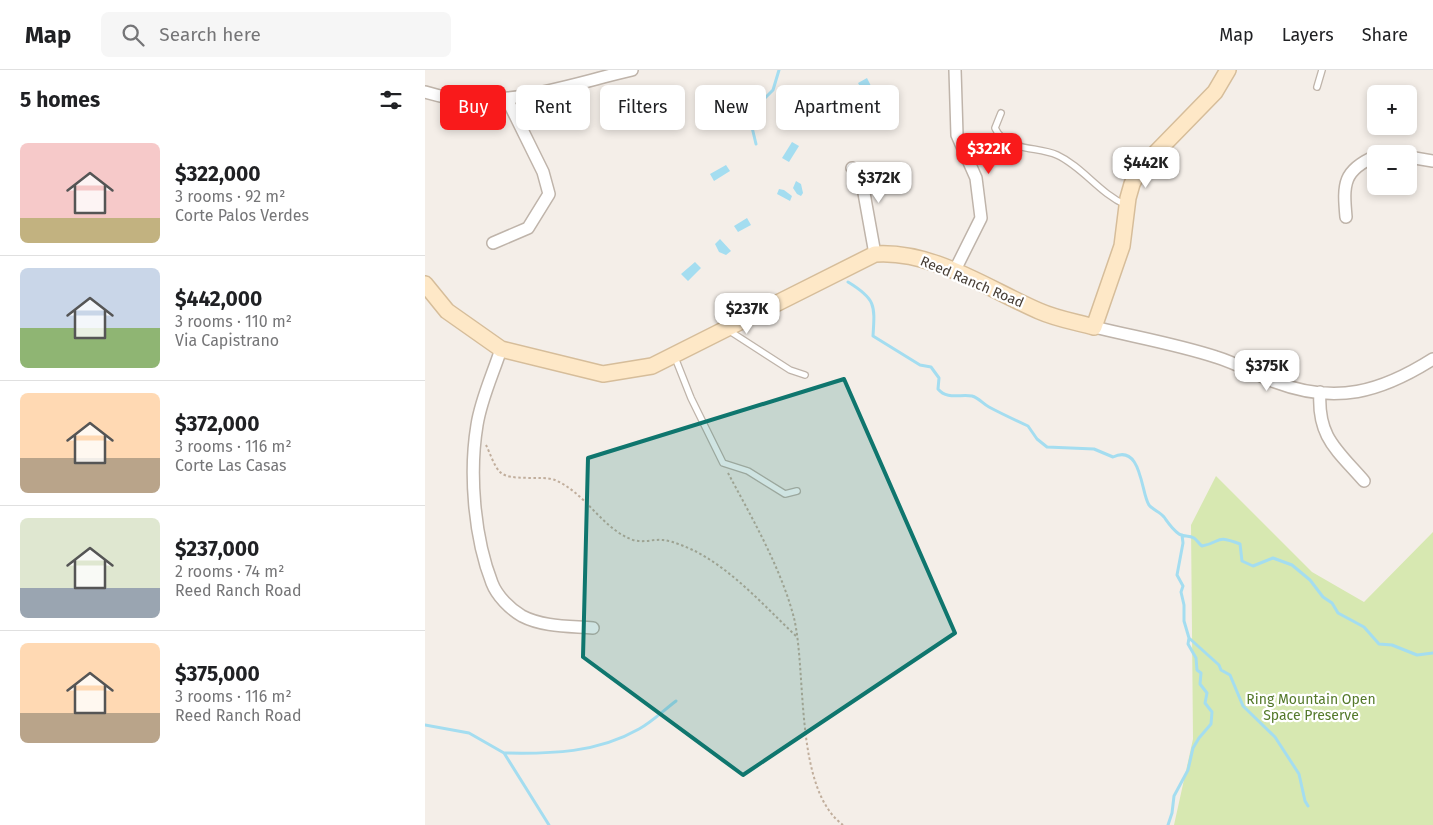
<!DOCTYPE html>
<meta charset="utf-8">
<style>
:root{--surface:#fff;--page:#f6f6f6;--text:#202124;--muted:#757577;--line:#e0e0e0;--accent:#f91a1b}
body{margin:0;font-family:"Fira Sans",sans-serif;background:var(--page);color:var(--text);height:100vh;display:flex;flex-direction:column;font-size:19px;white-space:nowrap}
*{box-sizing:border-box;margin:0}
p{font-size:16px;color:var(--muted)}
.icon{flex:none;width:28px;height:28px;fill:none;stroke:currentColor;stroke-width:2;stroke-linecap:round;stroke-linejoin:round}
.map{position:relative;flex:1;overflow:hidden}
.drawer{display:flex;flex-direction:column;background:var(--surface);width:425px}
.drawer>*{flex:none}
.hud{position:absolute;left:15px;top:15px;width:475px;height:45px;display:flex;gap:10px}
.controls{position:absolute;left:942px;top:15px;display:grid;gap:10px}
.controls a{display:grid;place-items:center;width:50px;height:50px;border-radius:8px;background:var(--surface);box-shadow:0 2px 8px #0003;font-size:25px}
.price{position:absolute;translate:-50% -42px;padding:0 11px;border-radius:10px;background:#fff;color:#222;font-size:16px;line-height:32px;filter:drop-shadow(0 1px 2px #0008)}
.price::after{content:'';position:absolute;left:50%;top:30px;width:15px;height:11px;margin-left:-8px;background:inherit;clip-path:polygon(0 0,100% 0,50% 100%)}
.price.selected{background:var(--accent);color:#fff}
ul{padding:0;list-style:none}
li{display:flex;align-items:center;gap:15px;height:125px;padding:0 20px}
li+li{border-top:1px solid var(--line)}
li span{display:grid;place-items:center;flex:none;width:140px;height:100px;border-radius:8px;color:#555}
li>.icon{margin-inline-start:auto}
span .icon{width:60px;height:60px;fill:#fffc;stroke-width:1}
li b{font-size:21px}
h2{display:flex;justify-content:space-between;align-items:center;height:60px;padding:0 20px;font-size:21px}
.chip{padding:0 18px;border-radius:8px;background:var(--surface);box-shadow:0 2px 8px #0003;font-size:18px;line-height:45px}
.chip.selected{background:var(--accent);color:#fff}
header{display:flex;align-items:center;gap:30px;box-sizing:border-box;height:70px;padding:0 25px;background:var(--surface);border-bottom:1px solid var(--line)}
header strong{font-size:24px}
nav{display:flex;gap:28px;margin-inline-start:auto;font-size:18px}
.search{width:350px;height:45px;background:var(--page);display:flex;align-items:center;gap:12px;box-sizing:border-box;padding:0 18px;border-radius:8px;color:var(--muted);font-size:19px}
main{display:flex;flex:1;min-height:0}
.map>svg:first-child{display:block}
.green{fill:#d7e8b1}
.water{fill:#a4ddf0}
.lines{fill:none;stroke-linecap:round;stroke-linejoin:round}
.stream{stroke:#a4ddf0;stroke-width:3}
.lane-casing{stroke:#bfb4aa;stroke-width:8}
.street-casing{stroke:#bfb4aa;stroke-width:14}
.secondary-casing{stroke:#d6bd9a;stroke-width:18}
.path{stroke:#c1ae9c;stroke-width:2;stroke-dasharray:2.5 2.5;stroke-linecap:butt}
.lane{stroke:#fff;stroke-width:5.5}
.street{stroke:#fff;stroke-width:11}
.secondary{stroke:#fee8c7;stroke-width:15}
.marked{fill:#0f766e;fill-opacity:0.2;stroke:#0f766e;stroke-width:4;stroke-linejoin:round}
.labels{text-anchor:middle;dominant-baseline:central;stroke-width:4.5;stroke-linejoin:round;paint-order:stroke}
.street-label{font-size:14px;fill:#473e36;stroke:#fff}
.park-label{font-size:14px;fill:#54792a;stroke:#fff}
</style>
<header>
<strong>Map</strong>
<div class="search"><svg class="icon" aria-label="search" viewBox="0 0 24 24"><circle cx="10" cy="10" r="6"/><path d="M15 15l6 6"/></svg>Search here</div>
<nav><a>Map</a><a>Layers</a><a>Share</a></nav>
</header>
<main>
<section class="drawer">
<h2>5 homes<svg class="icon" aria-label="filters" viewBox="0 0 24 24"><path d="M4 7h16M4 17h16"/><circle cx="9" cy="7" r="2"/><circle cx="15" cy="17" r="2"/></svg></h2>
<ul>
<li><span style="background:linear-gradient(#f6c9c9 75%,#c2b280 0)"><svg class="icon" aria-label="home" viewBox="0 0 24 24"><path d="M3 11l9-7 9 7M6 9v11h12V9"/></svg></span><div><b>$322,000</b><p>3 rooms · 92 m²</p><p>Corte Palos Verdes</p></div></li>
<li><span style="background:linear-gradient(#c9d6e8 60%,#8fb573 0)"><svg class="icon" aria-label="home" viewBox="0 0 24 24"><path d="M3 11l9-7 9 7M6 9v11h12V9"/></svg></span><div><b>$442,000</b><p>3 rooms · 110 m²</p><p>Via Capistrano</p></div></li>
<li><span style="background:linear-gradient(#ffd9b3 65%,#b9a48a 0)"><svg class="icon" aria-label="home" viewBox="0 0 24 24"><path d="M3 11l9-7 9 7M6 9v11h12V9"/></svg></span><div><b>$372,000</b><p>3 rooms · 116 m²</p><p>Corte Las Casas</p></div></li>
<li><span style="background:linear-gradient(#dfe7d0 70%,#9aa5b1 0)"><svg class="icon" aria-label="home" viewBox="0 0 24 24"><path d="M3 11l9-7 9 7M6 9v11h12V9"/></svg></span><div><b>$237,000</b><p>2 rooms · 74 m²</p><p>Reed Ranch Road</p></div></li>
<li><span style="background:linear-gradient(#ffd9b3 70%,#b9a48a 0)"><svg class="icon" aria-label="home" viewBox="0 0 24 24"><path d="M3 11l9-7 9 7M6 9v11h12V9"/></svg></span><div><b>$375,000</b><p>3 rooms · 116 m²</p><p>Reed Ranch Road</p></div></li>
</ul>
</section>
<div class="map">
<svg width="1008" height="755" viewBox="0 0 1008 755">
<rect width="100%" height="100%" fill="#f4eee8"/>
<!-- green -->
<path class="green" d="M791,406L887,502L939,532L1008,462V755H749L768,669L766,455Z"/>
<!-- water -->
<path class="water" d="M442,8L450,24L442,29L433,13Z
M367,72L374,76L364,92L357,88Z
M301,95L305,101L289,111L285,104Z
M371,111L376,114L378,123L376,126L372,124L368,118Z
M354,119L359,120L367,126L365,131L352,124Z
M322,148L326,155L313,162L309,156Z
M295,169L306,181L301,185L294,182L290,174Z
M270,192L276,198L263,211L256,204Z"/>
<g class="lines">
<!-- stream -->
<path class="stream" d="M331,74L325,49L334,34L348,20L354,0
M423,212C451,229 450,235 448,266L495,295L506,297L514,308L513,319C522,330 535,324 547,326C554,328 558,334 564,337C577,344 590,350 603,356L612,369L622,377L669,379L688,387C717,373 716,424 724,435C728,440 735,442 739,447C744,454 747,459 754,464C758,467 764,465 769,468C772,470 774,474 777,476C798,472 789,464 815,474L817,491L828,496L848,488L867,495L885,510L898,527L907,533L913,543L939,557L954,574L967,575L992,585L1008,583
M757,465L758,473L752,505L758,516L756,522L759,535V551L764,568L794,595L796,600L805,605L818,636L850,667L874,704L880,731L883,736
M0,655L44,663L79,683L124,755
M79,683C126,684 172,683 214,659C227,652 239,640 251,631
M743,755L747,743L749,726L763,700L768,678L774,668L786,654L787,642L780,633L782,623L775,614L776,603L772,600L771,588L763,574L764,568"/>
<defs>
<path id="lane" d="M892,17L897,0
M576,43L570,58C581,82 612,76 632,85C658,97 674,123 701,135
M303,260L365,300L380,305
M249,285L266,328L298,393L323,401L360,424L372,421"/>
<path id="street" d="M0,22C68,44 141,15 207,0
M984,87L1008,91
M427,98L437,112L450,184
M921,147C918,114 918,100 951,86
M68,173L103,158L124,124L118,102L82,29
M529,202L556,148L551,108L532,65L530,0
M669,257C710,267 751,274 791,287C811,293 830,304 850,312C911,335 956,322 1008,289
M76,279C68,304 56,329 52,355C44,403 49,467 67,513C72,526 85,539 97,546C118,557 145,556 168,558
M895,322C892,367 912,380 939,411"/>
<path id="secondary" d="M0,214L22,241L76,279L178,304L227,296L450,184C508,180 563,219 614,241C632,249 651,252 669,257L697,176L703,128L707,114L714,100L790,22L803,0"/>
</defs>
<!-- lane casing -->
<use href="#lane" class="lane-casing"/>
<!-- street casing -->
<use href="#street" class="street-casing"/>
<!-- secondary casing -->
<use href="#secondary" class="secondary-casing"/>
<!-- path -->
<path class="path" d="M61,375C65,383 69,396 75,402C85,412 117,405 130,410C161,423 177,459 208,470C219,473 228,469 238,470C248,471 261,477 270,481C310,502 339,536 371,566
M303,403C327,448 356,498 369,548C382,603 369,719 418,755"/>
<!-- lane -->
<use href="#lane" class="lane"/>
<!-- street -->
<use href="#street" class="street"/>
<!-- secondary -->
<use href="#secondary" class="secondary"/>
</g>
<!-- marked area -->
<path class="marked" d="M419,309L530,563L318,705L158,587L163,388Z"/>
<g class="labels">
<!-- street labels -->
<g class="street-label">
<text transform="translate(547 212) rotate(23)">Reed Ranch Road</text>
</g>
<!-- park labels -->
<g class="park-label">
<text x="886" y="629">Ring Mountain Open<tspan x="886" dy="16">Space Preserve</tspan></text>
</g>
</g>
</svg>
<div class="controls">
<a>+</a>
<a>−</a>
</div>
<b class="price selected" style="left:564px;top:105px">$322K</b>
<b class="price" style="left:721px;top:119px">$442K</b>
<b class="price" style="left:454px;top:134px">$372K</b>
<b class="price" style="left:322px;top:265px">$237K</b>
<b class="price" style="left:842px;top:322px">$375K</b>
<div class="hud">
<a class="chip selected">Buy</a>
<a class="chip">Rent</a>
<a class="chip">Filters</a>
<a class="chip">New</a>
<a class="chip">Apartment</a>
</div>
</div>
</main>
